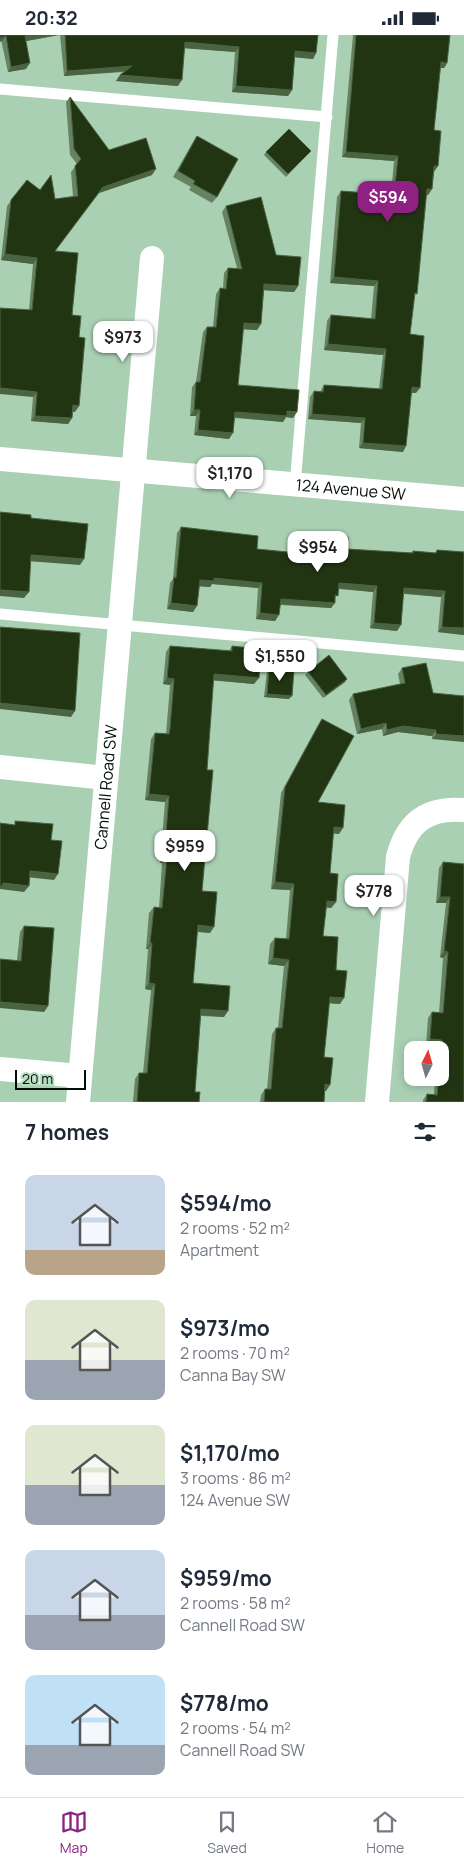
<!DOCTYPE html>
<meta charset="utf-8">
<style>
:root{--surface:#fff;--page:#f2f2f3;--text:#1f2937;--muted:#747a83;--line:#e0e1e3;--accent:#8f2183}
body{margin:0;font-family:Manrope,sans-serif;background:var(--page);color:var(--text);height:100vh;display:flex;flex-direction:column;font-size:19px;white-space:nowrap}
*{box-sizing:border-box;margin:0}
p{font-size:16px;color:var(--muted)}
.icon{flex:none;width:28px;height:28px;fill:none;stroke:currentColor;stroke-width:2;stroke-linecap:round;stroke-linejoin:round}
.map{position:relative;height:1067px;overflow:hidden}
.drawer{display:flex;flex-direction:column;background:var(--surface);flex:1}
.drawer>*{flex:none}
.needle{width:32px;rotate:5deg}
.tools{position:absolute;left:404px;top:1006px;display:grid;gap:10px}
.tools a{display:grid;place-items:center;width:45px;height:45px;border-radius:10px;background:var(--surface);box-shadow:0 2px 8px #0003;font-size:25px}
.scale{position:absolute;left:15px;bottom:12px;width:71px;box-sizing:border-box;padding-left:5px;border:2px solid #030f06;border-top:0;font-size:14px;line-height:18px;white-space:nowrap;color:#030f06;-webkit-text-stroke:4px #b6ddc0;paint-order:stroke}
.price{position:absolute;translate:-50% -42px;padding:0 11px;border-radius:10px;background:#fff;color:#222;font-size:16px;line-height:32px;filter:drop-shadow(0 1px 2px #0008)}
.price::after{content:'';position:absolute;left:50%;top:30px;width:15px;height:11px;margin-left:-8px;background:inherit;clip-path:polygon(0 0,100% 0,50% 100%)}
.price.on{background:var(--accent);color:#fff}
ul{padding:0;list-style:none}
li{display:flex;align-items:center;gap:15px;height:125px;padding:0 25px}
li span{display:grid;place-items:center;flex:none;width:140px;height:100px;border-radius:10px;color:#555}
li>.icon{margin-inline-start:auto}
span .icon{width:60px;height:60px;fill:#fffc;stroke-width:1}
li b{font-size:21px}
h2{display:flex;justify-content:space-between;align-items:center;height:60px;padding:0 25px;font-size:21px}
.status{display:flex;justify-content:space-between;align-items:center;height:35px;padding:0 25px;background:var(--surface);direction:ltr}
.status svg{height:14px;fill:currentColor}
.dock{display:flex;justify-content:space-around;align-items:center;height:70px;border-top:1px solid var(--line);background:var(--surface);font-size:14px;color:var(--muted)}
.dock a{display:grid;justify-items:center;gap:2px}
.dock .on{color:var(--accent)}
.map>svg:first-child{display:block}
.lines{fill:none;stroke-linecap:round;stroke-linejoin:round}
.lane{stroke:#fff;stroke-width:11}
.street{stroke:#fff;stroke-width:24}
.wall{fill:#668262}
.shaded-wall{fill:#4a6442}
.building{fill:#223512;stroke:#4a6442}
.labels{text-anchor:middle;dominant-baseline:central;stroke-width:5;stroke-linejoin:round;paint-order:stroke}
.street-label{font-size:16px;fill:#030f06;stroke:#b6ddc0}
</style>
<div class="status"><b>20:32</b><svg viewBox="0 0 49 12"><path d="M0 12V9h3v3zM5 12V6h3v6zM10 12V3h3v9zM15 12V0h3v12zM26 1h20v11H26zM47 4h2v5h-2z"/></svg></div>
<div class="map">
<svg width="464" height="1067" viewBox="0 0 464 1067">
<rect width="100%" height="100%" fill="#a9d0b3"/>
<g class="lines">
<!-- lane -->
<path class="lane" d="M0,54L327,82
M295,450L333,0
M0,579L464,621"/>
<!-- street -->
<g class="street">
<path id="s1" d="M0,424L464,464"/>
<path d="M0,732L106,743"/>
<path d="M0,1034L80,1041"/>
<path id="s2" d="M78,1067L152,223"/>
<path d="M377,1067L398,822C407,787 428,772 464,775"/>
</g>
</g>
<!-- wall -->
<path class="wall" d="M0,0H59L26,6V34L8,37Z
M60,0H318L316,18L313,24L295,22L292,55L288,61L232,57L235,17L185,13L178,51L116,46L120,40L124,37L64,41Z
M353,0H450L447,28L444,33H440L434,95V137L432,154L428,160L426,159L410,299L416,358H411L403,417L359,413L361,388L308,384L310,362L314,356L320,357L324,350L379,354L383,320L324,315L327,286L331,280L371,284L374,251L330,248L337,162L341,156L391,160L394,126L342,122Z
M70,62L109,115L152,140L99,158L55,216L79,302L75,377L72,376V383L68,389L31,386L33,362L29,275L33,229L1,225L7,171L27,145L40,155L55,164L73,161L71,137L77,129L70,120L66,67Z
M197,101L217,162L212,168L189,155L191,152L173,142L193,107Z
M266,117L308,119L286,142L264,120Z
M226,171L276,220L298,251L294,257L264,255L261,289L257,295L243,294L238,350L293,383L286,382L283,387L235,383L229,404L194,400L196,381H190L192,352L196,347L203,297L207,292H213L216,259L220,253H223L224,238L228,233H237L222,177Z
M181,492L257,514L305,519L308,514L315,515L316,506L320,500L347,514L411,518L413,516L435,518L437,515L464,517V600L438,597L441,562L404,559L397,596L370,593L373,557L338,554L335,565L331,573L280,570L275,586L256,584L258,553L212,549L210,552L199,551L193,577L167,574L170,548L173,544L177,498Z
M170,611L229,616L232,611L254,649L213,645L207,735L202,856L210,898L197,897L193,948L224,982L201,981L195,1057L199,1067H133L135,1044L139,1038H143L151,955L145,954L148,914H146L149,878L154,872L159,873L162,828H160L165,767L145,765L151,704L155,698L166,699L170,650L163,649L166,617Z
M269,633L289,664L264,662L267,636Z
M402,633L433,658L464,661L432,704V701L398,697L383,701L382,694L357,699L349,665L353,659L400,649L398,639Z
M308,637L347,644L345,647L323,663L305,640Z
M322,684L318,767L339,799L333,798L330,838L336,867L331,873L326,872L323,901L336,935L340,969L329,968L324,1022L326,1056H325L324,1067H260L261,1060L265,1054H267L272,999L276,993H278L284,931L268,929L270,909L275,903L286,904L290,855L271,854L281,758L318,690Z
M443,827L464,829V1067H423V1065L427,1059L434,1060L435,1042H440V1015H438V1011L426,1010L428,983L432,977L439,978L443,923L440,922L446,868H436L439,833Z
M24,891L48,971L44,977L17,925L20,897Z"/>
<!-- shaded-wall -->
<path class="shaded-wall" d="M32,0H59L21,7L25,1Z
M6,1L2,6L0,7V3Z
M185,7L239,12L235,17L182,13Z
M295,16L316,18L313,24L291,22Z
M441,27L447,28L444,33H437Z
M30,28L26,34L8,37L11,32Z
M132,31L128,36L64,41L67,36Z
M120,40L182,45L178,51L116,46Z
M236,51L292,55L288,61L232,57Z
M346,117L398,121L394,126L342,122Z
M434,131H438L434,137L430,136Z
M156,134L152,140L99,158L103,152Z
M427,154H432L428,160L423,159Z
M5,219L37,223L33,229L1,225Z
M334,242L378,246L374,251L330,248Z
M264,249L298,251L294,257L260,255Z
M244,288L261,289L257,295L240,294Z
M328,309L386,314L383,320L324,315Z
M412,352L420,353L416,358L408,357Z
M0,353L37,357L33,362L0,359Z
M73,370L79,371L75,377L69,376Z
M194,375H200L196,381H190Z
M287,376L297,377L293,383L286,382L283,387L231,382L235,377Z
M312,379L365,383L361,388L308,384Z
M35,381L72,383L68,389L31,386Z
M198,395L233,398L229,404L194,400Z
M363,408L406,411L403,417L359,413Z
M31,520L84,524L80,530L27,526Z
M214,543L262,548L258,553L212,549L210,552L196,551L200,545Z
M339,548L377,551L373,557L335,553Z
M404,553L445,556L441,562L400,558Z
M0,555L29,557L24,563L0,561Z
M281,564L335,568L331,573L277,569Z
M171,568L197,571L193,577L167,574Z
M260,578L279,580L275,586L256,584Z
M374,588L401,590L397,596L370,593Z
M442,592L464,593V600L438,597Z
M214,639L259,643L254,649L209,645Z
M167,643L174,644L170,650L163,649Z
M347,644L345,647L323,663L326,660Z
M267,659L292,661L289,664L264,662Z
M0,668L75,676L71,682L0,674Z
M386,688L382,694L357,699L361,694Z
M403,691L436,695L432,701L398,697L383,701L387,695Z
M436,699L464,701V707L432,704Z
M149,759L169,761L165,767L145,765Z
M334,792L343,793L339,799L329,798Z
M164,822H167L162,828H160Z
M30,836L58,839L54,845L26,842Z
M275,847L294,849L290,855L271,854Z
M3,848L29,851L24,857L0,854V851Z
M440,862H450L446,868H436Z
M327,866L336,867L331,873L322,872Z
M198,890L214,892L210,898L194,896Z
M150,908H152L148,914H146Z
M444,916L448,917L443,923L440,922Z
M273,923L289,925L284,931L268,929Z
M149,948L155,949L151,955L145,954Z
M330,962L344,963L340,969L326,968Z
M0,967L48,971L44,977L0,973Z
M201,974L228,976L224,982L197,980Z
M430,1004L442,1005L438,1011L426,1010Z
M325,1049L330,1050L326,1056H321Z"/>
<!-- building -->
<path class="building" d="M0,0H32L25,1L30,28L11,32L6,1L0,3Z
M65,0H318L316,18L295,16L292,55L236,51L239,12L185,7L182,45L120,40L132,31L67,36Z
M356,0H450L447,28L441,27L434,95L441,96L438,131H434L432,154H427L417,259L415,258L410,299L424,301L420,353L412,352L406,411L363,408L365,383L312,379L314,356L323,357L324,350L382,354L386,314L328,309L331,280L375,284L378,246L334,242L341,156L394,160L398,121L346,117Z
M70,62L109,115L146,103L156,134L103,152L55,216L78,218L72,280L81,281L79,302L85,303L79,371L73,370L72,383L35,381L37,357L0,353V273L32,275L37,223L5,219L11,165L27,145L40,155L51,140L55,164L78,161L75,131L81,124L74,114Z
M289,94L311,116L288,139L266,117Z
M197,101L238,124L217,162L193,149L195,146L178,136Z
M261,162L276,220L301,222L298,251L264,249L261,289L244,288L238,350L299,355L297,377L287,376V381L235,377L233,398L198,395L200,375H194L196,347H200L207,292H216L220,253L226,254L228,233L242,234L226,171Z
M0,477L31,480V483L88,489L84,524L31,520L29,557L0,555Z
M181,492L258,501L257,514L308,519V514L319,515L320,500L348,502L347,514L413,518V516L436,518L437,515L464,517V593L442,592L445,556L404,553L401,590L374,588L377,551L339,548L338,561L335,560V568L281,564L279,580L260,578L262,548L214,543V546L200,545L197,571L171,568L174,542L176,543Z
M0,592L80,598L75,676L0,668Z
M170,611L232,616V611L261,614L259,643L214,639L207,735H213L202,856L217,857L214,892L198,890L193,948L230,951L228,976L201,974L195,1057H200L199,1067H139L137,1066L139,1038H147L155,949L149,948L152,908H150L154,872L162,873L167,822H164L169,761L149,759L155,698L169,699L170,693L174,644L167,643Z
M329,620L347,644L326,660L308,637Z
M426,628L433,658L464,661V701L436,699V695L403,691L387,695L386,688L361,694L353,659L405,648L402,633Z
M269,633L294,635L292,661L267,659Z
M322,684L354,701L318,767L345,770L343,793L334,792L330,838L338,839L336,867L327,866L323,901L338,902L336,935L347,936L344,963L330,962L324,1022L333,1023L330,1050L325,1049L324,1067H264L265,1054H271L276,993H282L289,925L273,923L275,903L289,904L294,849L275,847L285,752Z
M15,786L53,789L51,805L62,806L58,839L30,836L29,851L3,848L2,851H0V788L15,790Z
M443,827L464,829V1067H426L427,1059L437,1060L439,1042H440V1030L442,1005L430,1004L432,977L443,978L448,917L444,916L450,862H440Z
M24,891L54,893L48,971L0,967V924L21,926Z"/>
<g class="labels">
<!-- street labels -->
<g class="street-label">
<text stroke="none"><textPath href="#s1" startOffset="352">124 Avenue SW</textPath></text>
<text stroke="none"><textPath href="#s2" startOffset="316">Cannell Road SW</textPath></text>
</g>
</g>
</svg>
<div class="tools">
<a><svg class="needle" viewBox="-14 -14 28 28"><path d="M0-13l5 13h-10z" fill="#e53935"/><path d="M0 13l5-13h-10z" fill="#747a83"/></svg></a>
</div>
<div class="scale">20 m</div>
<b class="price on" style="left:388px;top:188px">$594</b>
<b class="price" style="left:123px;top:328px">$973</b>
<b class="price" style="left:230px;top:464px">$1,170</b>
<b class="price" style="left:318px;top:538px">$954</b>
<b class="price" style="left:280px;top:647px">$1,550</b>
<b class="price" style="left:185px;top:837px">$959</b>
<b class="price" style="left:374px;top:882px">$778</b>
</div>
<section class="drawer">
<h2>7 homes<svg class="icon" aria-label="filters" viewBox="0 0 24 24"><path d="M4 7h16M4 17h16"/><circle cx="9" cy="7" r="2"/><circle cx="15" cy="17" r="2"/></svg></h2>
<ul>
<li><span style="background:linear-gradient(#c9d6e8 75%,#b9a48a 0)"><svg class="icon" aria-label="home" viewBox="0 0 24 24"><path d="M3 11l9-7 9 7M6 9v11h12V9"/></svg></span><div><b>$594/mo</b><p>2 rooms · 52 m²</p><p>Apartment</p></div></li>
<li><span style="background:linear-gradient(#dfe7d0 60%,#9aa5b1 0)"><svg class="icon" aria-label="home" viewBox="0 0 24 24"><path d="M3 11l9-7 9 7M6 9v11h12V9"/></svg></span><div><b>$973/mo</b><p>2 rooms · 70 m²</p><p>Canna Bay SW</p></div></li>
<li><span style="background:linear-gradient(#dfe7d0 60%,#9aa5b1 0)"><svg class="icon" aria-label="home" viewBox="0 0 24 24"><path d="M3 11l9-7 9 7M6 9v11h12V9"/></svg></span><div><b>$1,170/mo</b><p>3 rooms · 86 m²</p><p>124 Avenue SW</p></div></li>
<li><span style="background:linear-gradient(#c9d6e8 65%,#9aa5b1 0)"><svg class="icon" aria-label="home" viewBox="0 0 24 24"><path d="M3 11l9-7 9 7M6 9v11h12V9"/></svg></span><div><b>$959/mo</b><p>2 rooms · 58 m²</p><p>Cannell Road SW</p></div></li>
<li><span style="background:linear-gradient(#bfe0f5 70%,#9aa5b1 0)"><svg class="icon" aria-label="home" viewBox="0 0 24 24"><path d="M3 11l9-7 9 7M6 9v11h12V9"/></svg></span><div><b>$778/mo</b><p>2 rooms · 54 m²</p><p>Cannell Road SW</p></div></li>
</ul>
</section>
<nav class="dock">
<a class="on"><svg class="icon" aria-label="map" viewBox="0 0 24 24"><path d="M3 6l6-2 6 2 6-2v14l-6 2-6-2-6 2zM9 4v14M15 6v14"/></svg>Map</a>
<a><svg class="icon" aria-label="saved" viewBox="0 0 24 24"><path d="M7 4h10v16l-5-4-5 4z"/></svg>Saved</a>
<a><svg class="icon" aria-label="home" viewBox="0 0 24 24"><path d="M3 11l9-7 9 7M6 9v11h12V9"/></svg>Home</a>
</nav>
